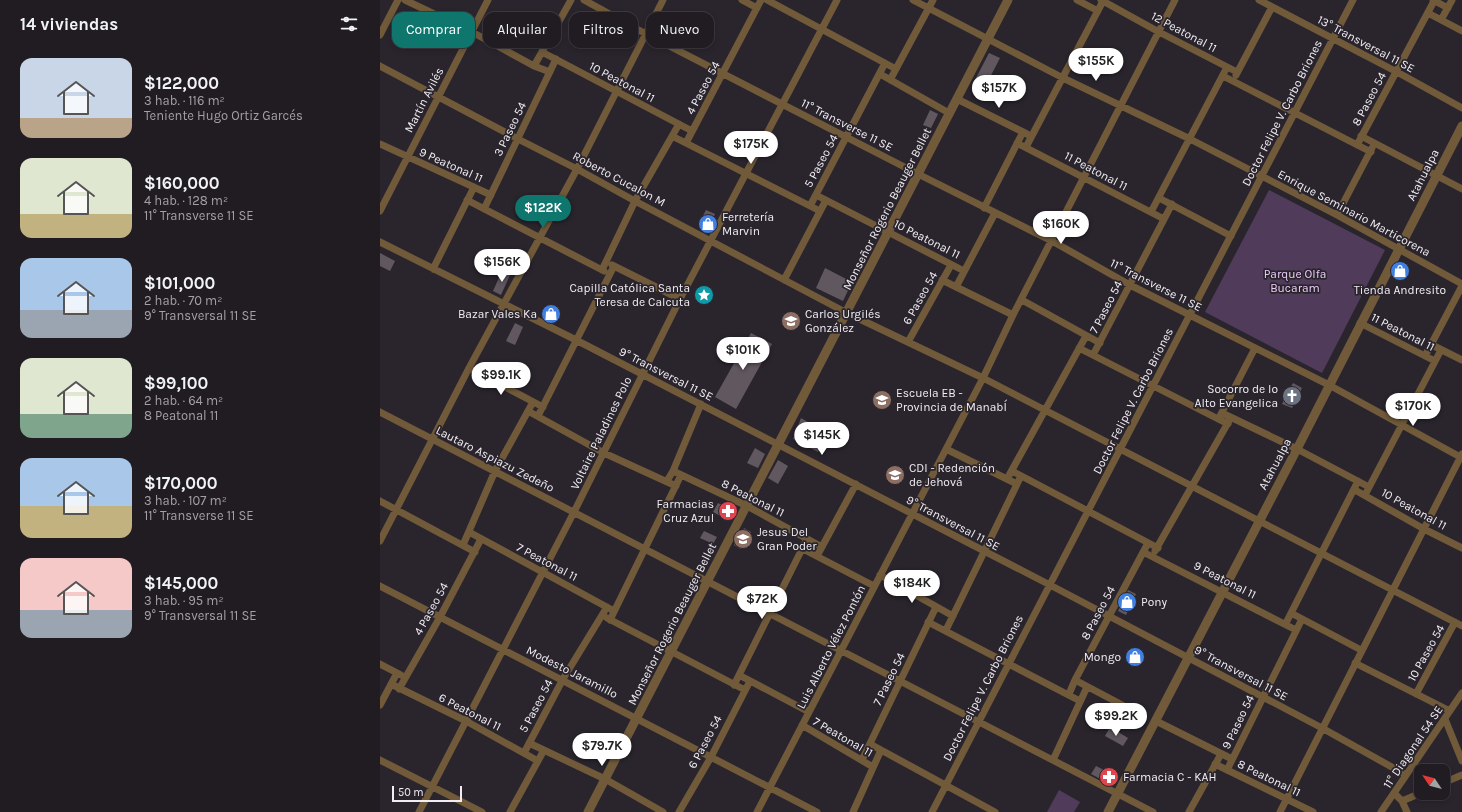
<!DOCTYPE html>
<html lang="es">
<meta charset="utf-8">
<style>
:root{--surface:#201c22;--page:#28252a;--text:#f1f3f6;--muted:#a2a1a5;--line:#3d3a40;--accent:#0f766e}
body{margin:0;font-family:Karla,sans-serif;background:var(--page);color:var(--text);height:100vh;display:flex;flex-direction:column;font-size:15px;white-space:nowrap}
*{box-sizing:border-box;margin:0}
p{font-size:13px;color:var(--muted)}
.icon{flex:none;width:22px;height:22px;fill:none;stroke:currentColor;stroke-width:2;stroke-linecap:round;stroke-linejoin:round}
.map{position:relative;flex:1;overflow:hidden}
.sheet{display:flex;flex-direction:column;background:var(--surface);width:380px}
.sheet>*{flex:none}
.guide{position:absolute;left:12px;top:12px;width:380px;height:36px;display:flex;gap:8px}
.needle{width:26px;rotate:305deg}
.buttons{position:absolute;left:1034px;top:764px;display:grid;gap:8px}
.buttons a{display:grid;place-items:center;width:36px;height:36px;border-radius:8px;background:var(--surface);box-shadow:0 2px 6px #0003,0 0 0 1px var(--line);font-size:20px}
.scale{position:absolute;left:12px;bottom:10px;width:70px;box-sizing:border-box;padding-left:4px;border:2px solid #f1edf3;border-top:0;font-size:11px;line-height:14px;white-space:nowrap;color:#f1edf3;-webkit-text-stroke:3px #2a252d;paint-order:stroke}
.price{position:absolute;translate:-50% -34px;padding:0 9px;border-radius:14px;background:#fff;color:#222;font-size:13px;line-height:26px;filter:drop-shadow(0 1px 2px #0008)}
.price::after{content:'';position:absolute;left:50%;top:24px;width:12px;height:9px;margin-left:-6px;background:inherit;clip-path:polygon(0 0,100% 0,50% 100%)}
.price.on{background:var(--accent);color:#fff}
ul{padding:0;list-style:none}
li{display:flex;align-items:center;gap:12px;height:100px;padding:0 20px}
li span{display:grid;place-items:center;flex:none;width:112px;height:80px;border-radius:12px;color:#555}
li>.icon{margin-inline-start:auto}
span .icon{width:48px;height:48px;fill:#fffc;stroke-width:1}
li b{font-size:17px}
h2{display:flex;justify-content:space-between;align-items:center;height:48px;padding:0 20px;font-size:17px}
.pill{padding:0 14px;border-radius:12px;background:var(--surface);box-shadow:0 2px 6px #0003,0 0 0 1px var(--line);font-size:14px;line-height:36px}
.pill.on{background:var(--accent);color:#fff}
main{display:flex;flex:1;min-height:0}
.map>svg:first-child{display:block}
.green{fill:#503b5a}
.building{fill:#61585f}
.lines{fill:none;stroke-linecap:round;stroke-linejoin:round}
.minor{stroke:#705a3a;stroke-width:7}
.tertiary{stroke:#705a3a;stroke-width:9}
.labels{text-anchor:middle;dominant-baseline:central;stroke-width:3.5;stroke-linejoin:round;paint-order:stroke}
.street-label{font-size:12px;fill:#f1edf3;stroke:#2a252d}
.poi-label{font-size:12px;fill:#f1edf3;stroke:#2a252d;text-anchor:start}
.park-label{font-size:12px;fill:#edcbfb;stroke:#2a252d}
</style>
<main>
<section class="sheet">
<h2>14 viviendas<svg class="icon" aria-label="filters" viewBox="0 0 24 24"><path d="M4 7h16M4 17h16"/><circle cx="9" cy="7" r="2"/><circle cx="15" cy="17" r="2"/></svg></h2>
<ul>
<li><span style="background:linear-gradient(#c9d6e8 75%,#b9a48a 0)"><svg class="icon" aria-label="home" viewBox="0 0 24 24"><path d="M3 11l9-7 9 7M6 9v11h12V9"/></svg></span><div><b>$122,000</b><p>3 hab. · 116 m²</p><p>Teniente Hugo Ortiz Garcés</p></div></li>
<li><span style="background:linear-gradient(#dfe7d0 70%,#c2b280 0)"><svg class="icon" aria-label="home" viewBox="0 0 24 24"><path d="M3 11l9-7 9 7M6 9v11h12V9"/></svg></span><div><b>$160,000</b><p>4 hab. · 128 m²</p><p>11° Transverse 11 SE</p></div></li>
<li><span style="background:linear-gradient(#a9c7e8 65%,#9aa5b1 0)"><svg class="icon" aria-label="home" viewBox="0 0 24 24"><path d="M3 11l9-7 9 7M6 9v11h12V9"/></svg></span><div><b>$101,000</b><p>2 hab. · 70 m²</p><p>9° Transversal 11 SE</p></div></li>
<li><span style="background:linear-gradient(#dfe7d0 70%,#7fa58c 0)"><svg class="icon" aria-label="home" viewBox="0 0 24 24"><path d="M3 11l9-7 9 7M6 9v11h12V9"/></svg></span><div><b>$99,100</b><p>2 hab. · 64 m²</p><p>8 Peatonal 11</p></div></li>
<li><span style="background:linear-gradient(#a9c7e8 60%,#c2b280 0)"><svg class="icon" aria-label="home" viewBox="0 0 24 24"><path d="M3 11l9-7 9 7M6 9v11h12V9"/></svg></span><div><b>$170,000</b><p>3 hab. · 107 m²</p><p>11° Transverse 11 SE</p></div></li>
<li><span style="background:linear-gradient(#f6c9c9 65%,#9aa5b1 0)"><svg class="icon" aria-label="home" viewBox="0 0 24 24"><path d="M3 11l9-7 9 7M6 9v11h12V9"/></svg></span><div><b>$145,000</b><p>3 hab. · 95 m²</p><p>9° Transversal 11 SE</p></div></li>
</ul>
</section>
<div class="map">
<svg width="1082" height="812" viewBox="0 0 1082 812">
<rect width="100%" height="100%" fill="#2a252d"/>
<!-- green -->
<path class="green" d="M889,190L1005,250L942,373L825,312Z
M679,790L700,802L694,812H667Z"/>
<!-- building -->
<path class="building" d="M609,53L620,58L607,83L596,78Z
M550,110L558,114L551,128L543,125Z
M326,210L335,214L329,227L319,223Z
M0,253L15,261L10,271L0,266Z
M1019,264L1026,268L1021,277L1014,274Z
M445,268L472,282L463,301L436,288Z
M122,271L130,275L121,295L113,291Z
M135,323L143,327L135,345L126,341Z
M371,333L392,344L356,409L335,397Z
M913,383L922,388L912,408L902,404Z
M421,418L448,434L438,452L413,439Z
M375,448L385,454L378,468L367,463Z
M398,460L408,466L398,484L388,478Z
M338,503L351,510L346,519L333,512Z
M364,528L371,532L361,549L354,545Z
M324,531L337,537L333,544L320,538Z
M748,590L756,594L746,615L738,611Z
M730,727L748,738L743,746L725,736Z
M716,766L732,774L728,783L711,774Z"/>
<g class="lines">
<!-- minor -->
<path class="minor" d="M25,0L92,32L154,66L170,72
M204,0L266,34L538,174L672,241L750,285L949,385L1082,458
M362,0L377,8
M387,0L516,69
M533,0L683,78L810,139L957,215L1082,284
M697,0L718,11
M721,0L779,32L857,72
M879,0L1017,72L1082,108
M1053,0L1068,8
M1048,13L1082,31
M1061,20L1072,0
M0,35L18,0
M162,52L312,131
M0,66L138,139L197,169L255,201L467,313L603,378L1082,626
M154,66L191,0
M500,74L569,113
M856,75L892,7
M843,76L991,152
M510,80L553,0
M577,99L647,134
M292,136L440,211
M981,136L1082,189
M306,143L381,0
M637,143L784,219
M0,144L111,195
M977,145L1054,1
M646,147L723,1
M436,195L584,271
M779,198L851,236
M87,200L224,271
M430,206L505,63
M604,208L643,132
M104,209L176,59
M0,211L108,0
M771,212L847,67
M957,215L992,148
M0,242L196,340L670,585L942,728L1026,775
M232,265L300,299
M53,269L94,187
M222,270L255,201L299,124
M404,280L446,200
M562,280L633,315
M576,287L615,213
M642,300L720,343
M980,323L1055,361
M528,342L571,265
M1052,345L1082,360
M699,348L848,424
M713,355L792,204
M1045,356L1082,286
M89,368L163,407
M148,411L224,453L296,486
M0,412L773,812
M842,413L917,449L989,487
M158,416L234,266
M840,416L875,348
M566,449L637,484
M293,471L367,506L442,547
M632,471L778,548
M627,479L706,336
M287,481L293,471L321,404
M975,490L1044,529L1082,548
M985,495L1061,350
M0,501L95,552
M89,532L234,611
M0,541L89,368L197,169L283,0
M83,545L115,471L153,402
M423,549L494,586
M775,551L849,421
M763,552L916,630
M437,556L476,484
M500,575L573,616
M0,586L437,812
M911,613L981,650
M227,618L365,690
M230,620L301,475
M548,622L700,701
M906,623L978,481
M566,630L641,476
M975,663L1070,711
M0,664L21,675
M359,675L429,712
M695,680L763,716
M11,684L86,721L158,761
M354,685L427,539
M19,689L60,617L101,539
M689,694L695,680L768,543
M1036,694L1075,622
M0,705L17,673
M1065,719L1082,761
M780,723L852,759
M422,725L493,767
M149,743L225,779L283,812
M490,744L615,812
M144,753L183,679L227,607
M0,760L102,812
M482,760L556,607
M673,760L707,687
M835,764L933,812
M847,770L922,619
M1063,783L1082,775
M1014,793L1022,801L1027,812
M1022,801L1041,793
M39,812L194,512L300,299L457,0
M130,812L164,750
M299,812L331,757L370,681
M377,812L603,378L633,315L795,0
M473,812L501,750
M552,812L973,0
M809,812L841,754
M900,812L1082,454
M1001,812L1082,693"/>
<!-- tertiary -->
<path class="tertiary" d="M208,812L628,0
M728,812L917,449L1082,126"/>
</g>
<!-- icons -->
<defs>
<symbol id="shop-disc" viewBox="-11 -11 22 22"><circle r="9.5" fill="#3f7fe0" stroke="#2a252d"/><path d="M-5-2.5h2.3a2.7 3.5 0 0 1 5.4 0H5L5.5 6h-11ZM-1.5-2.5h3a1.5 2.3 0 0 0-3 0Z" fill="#fff"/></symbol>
<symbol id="sight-disc" viewBox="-11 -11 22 22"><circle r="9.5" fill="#0f9aa8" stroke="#2a252d"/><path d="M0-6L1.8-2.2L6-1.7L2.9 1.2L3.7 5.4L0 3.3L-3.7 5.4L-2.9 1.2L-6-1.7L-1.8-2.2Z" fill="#fff"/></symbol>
<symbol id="school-disc" viewBox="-11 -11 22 22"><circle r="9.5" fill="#8d6e63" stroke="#2a252d"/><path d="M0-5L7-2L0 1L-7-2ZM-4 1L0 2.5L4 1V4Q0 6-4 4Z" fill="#fff"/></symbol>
<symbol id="church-disc" viewBox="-11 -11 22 22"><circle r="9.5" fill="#6b7280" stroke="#2a252d"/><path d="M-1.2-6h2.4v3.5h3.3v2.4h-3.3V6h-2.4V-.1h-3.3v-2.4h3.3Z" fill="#fff"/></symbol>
<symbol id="pharmacy-disc" viewBox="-11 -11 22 22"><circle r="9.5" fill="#e0444e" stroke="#2a252d"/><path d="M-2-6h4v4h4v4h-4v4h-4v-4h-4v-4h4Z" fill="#fff"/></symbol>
</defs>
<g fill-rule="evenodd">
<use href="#shop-disc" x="317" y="213" width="22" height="22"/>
<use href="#shop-disc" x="1009" y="260" width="22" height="22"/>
<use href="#sight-disc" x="313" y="284" width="22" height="22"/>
<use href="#shop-disc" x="160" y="303" width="22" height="22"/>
<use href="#school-disc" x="400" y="310" width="22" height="22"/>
<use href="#church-disc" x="901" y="385" width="22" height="22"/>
<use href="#school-disc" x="491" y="389" width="22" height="22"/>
<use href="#school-disc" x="504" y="464" width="22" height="22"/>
<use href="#pharmacy-disc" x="337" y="500" width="22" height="22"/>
<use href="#school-disc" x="352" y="528" width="22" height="22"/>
<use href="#shop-disc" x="736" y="591" width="22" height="22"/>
<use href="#shop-disc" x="744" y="646" width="22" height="22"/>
<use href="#pharmacy-disc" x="718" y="766" width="22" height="22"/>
</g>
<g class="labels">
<!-- street labels -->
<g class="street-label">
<text transform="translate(804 32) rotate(28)">12 Peatonal 11</text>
<text transform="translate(986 44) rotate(28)">13° Transversal 11 SE</text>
<text transform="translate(242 82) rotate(28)">10 Peatonal 11</text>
<text transform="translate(323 88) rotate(-62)">4 Paseo 54</text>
<text transform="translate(989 99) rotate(-62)">8 Paseo 54</text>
<text transform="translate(44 100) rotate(-63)">Martín Avilés</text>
<text transform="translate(902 113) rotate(-63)">Doctor Felipe V. Carbo Briones</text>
<text transform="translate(467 125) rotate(27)">11° Transverse 11 SE</text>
<text transform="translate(130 129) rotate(-64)">3 Paseo 54</text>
<text transform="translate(441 161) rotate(-62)">5 Paseo 54</text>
<text transform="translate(71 165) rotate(24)">9 Peatonal 11</text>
<text transform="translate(716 171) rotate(28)">11 Peatonal 11</text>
<text transform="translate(1043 175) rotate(-63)">Atahualpa</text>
<text transform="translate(239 179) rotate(28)">Roberto Cucalon M</text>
<text transform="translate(507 209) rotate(-63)">Monseñor Rogerio Beauger Bellet</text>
<text transform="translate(974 213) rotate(28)">Enrique Seminario Marticorena</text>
<text transform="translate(547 239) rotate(27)">10 Peatonal 11</text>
<text transform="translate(776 285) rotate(27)">11° Transverse 11 SE</text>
<text transform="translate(540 298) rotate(-61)">6 Paseo 54</text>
<text transform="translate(726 307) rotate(-63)">7 Paseo 54</text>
<text transform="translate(1023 332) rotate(27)">11 Peatonal 11</text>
<text transform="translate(286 374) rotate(27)">9° Transversal 11 SE</text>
<text transform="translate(753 401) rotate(-63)">Doctor Felipe V. Carbo Briones</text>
<text transform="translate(221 433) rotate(-64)">Voltaire Paladines Polo</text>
<text transform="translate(115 459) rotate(27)">Lautaro Aspiazu Zedeño</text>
<text transform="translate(895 464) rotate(-62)">Atahualpa</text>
<text transform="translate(373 498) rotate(27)">8 Peatonal 11</text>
<text transform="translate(1034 509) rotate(29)">10 Peatonal 11</text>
<text transform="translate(573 523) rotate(28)">9° Transversal 11 SE</text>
<text transform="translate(167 562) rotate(28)">7 Peatonal 11</text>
<text transform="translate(845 580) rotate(27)">9 Peatonal 11</text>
<text transform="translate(51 609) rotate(-61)">4 Paseo 54</text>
<text transform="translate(718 613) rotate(-62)">8 Paseo 54</text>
<text transform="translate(292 624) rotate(-63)">Monseñor Rogerio Beauger Bellet</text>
<text transform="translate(451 647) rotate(-63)">Luis Alberto Vélez Pontón</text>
<text transform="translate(1046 653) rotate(-61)">10 Paseo 54</text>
<text transform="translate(192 672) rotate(27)">Modesto Jaramillo</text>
<text transform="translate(861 673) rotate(28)">9° Transversal 11 SE</text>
<text transform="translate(509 679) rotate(-64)">7 Paseo 54</text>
<text transform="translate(603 688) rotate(-63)">Doctor Felipe V. Carbo Briones</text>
<text transform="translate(156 706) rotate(-62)">5 Paseo 54</text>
<text transform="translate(90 712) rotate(27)">6 Peatonal 11</text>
<text transform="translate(858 722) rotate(-64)">9 Paseo 54</text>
<text transform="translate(463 737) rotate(30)">7 Peatonal 11</text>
<text transform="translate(325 742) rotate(-62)">6 Paseo 54</text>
<text transform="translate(1033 747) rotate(-56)">11° Diagonal 54 SE</text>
<text transform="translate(889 778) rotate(26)">8 Peatonal 11</text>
</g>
<!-- poi labels -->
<g class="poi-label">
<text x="342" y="217">Ferretería<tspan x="342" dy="14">Marvin</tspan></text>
<text x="310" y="288" text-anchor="end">Capilla Católica Santa<tspan x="310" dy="14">Teresa de Calcuta</tspan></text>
<text x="1020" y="290" text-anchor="middle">Tienda Andresito</text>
<text x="157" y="314" text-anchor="end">Bazar Vales Ka</text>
<text x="425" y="314">Carlos Urgilés<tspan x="425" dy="14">González</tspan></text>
<text x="898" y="389" text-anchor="end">Socorro de lo<tspan x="898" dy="14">Alto Evangelica</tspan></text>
<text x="516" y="393">Escuela EB -<tspan x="516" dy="14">Provincia de ManabÍ</tspan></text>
<text x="529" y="468">CDI - Redención<tspan x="529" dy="14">de Jehová</tspan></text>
<text x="334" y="504" text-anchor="end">Farmacias<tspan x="334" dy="14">Cruz Azul</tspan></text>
<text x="377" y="532">Jesus Del<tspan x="377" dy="14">Gran Poder</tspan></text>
<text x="761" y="602">Pony</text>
<text x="741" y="657" text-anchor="end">Mongo</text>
<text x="743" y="777">Farmacia C - KAH</text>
</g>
<!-- park labels -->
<g class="park-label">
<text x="915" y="274">Parque Olfa<tspan x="915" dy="14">Bucaram</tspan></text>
</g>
</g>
</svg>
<div class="buttons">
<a><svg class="needle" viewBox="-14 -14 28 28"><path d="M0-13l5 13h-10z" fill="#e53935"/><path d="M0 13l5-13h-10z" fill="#a2a1a5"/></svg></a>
</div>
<div class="scale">50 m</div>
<b class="price" style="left:716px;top:82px">$155K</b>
<b class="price" style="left:619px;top:109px">$157K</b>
<b class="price" style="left:371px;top:165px">$175K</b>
<b class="price on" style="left:163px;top:229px">$122K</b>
<b class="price" style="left:681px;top:245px">$160K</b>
<b class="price" style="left:122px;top:283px">$156K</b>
<b class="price" style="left:363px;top:371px">$101K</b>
<b class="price" style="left:121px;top:396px">$99.1K</b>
<b class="price" style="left:1033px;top:427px">$170K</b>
<b class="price" style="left:442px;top:456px">$145K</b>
<b class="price" style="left:532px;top:604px">$184K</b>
<b class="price" style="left:382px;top:620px">$72K</b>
<b class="price" style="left:736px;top:737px">$99.2K</b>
<b class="price" style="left:222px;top:767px">$79.7K</b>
<div class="guide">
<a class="pill on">Comprar</a>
<a class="pill">Alquilar</a>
<a class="pill">Filtros</a>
<a class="pill">Nuevo</a>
</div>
</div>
</main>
